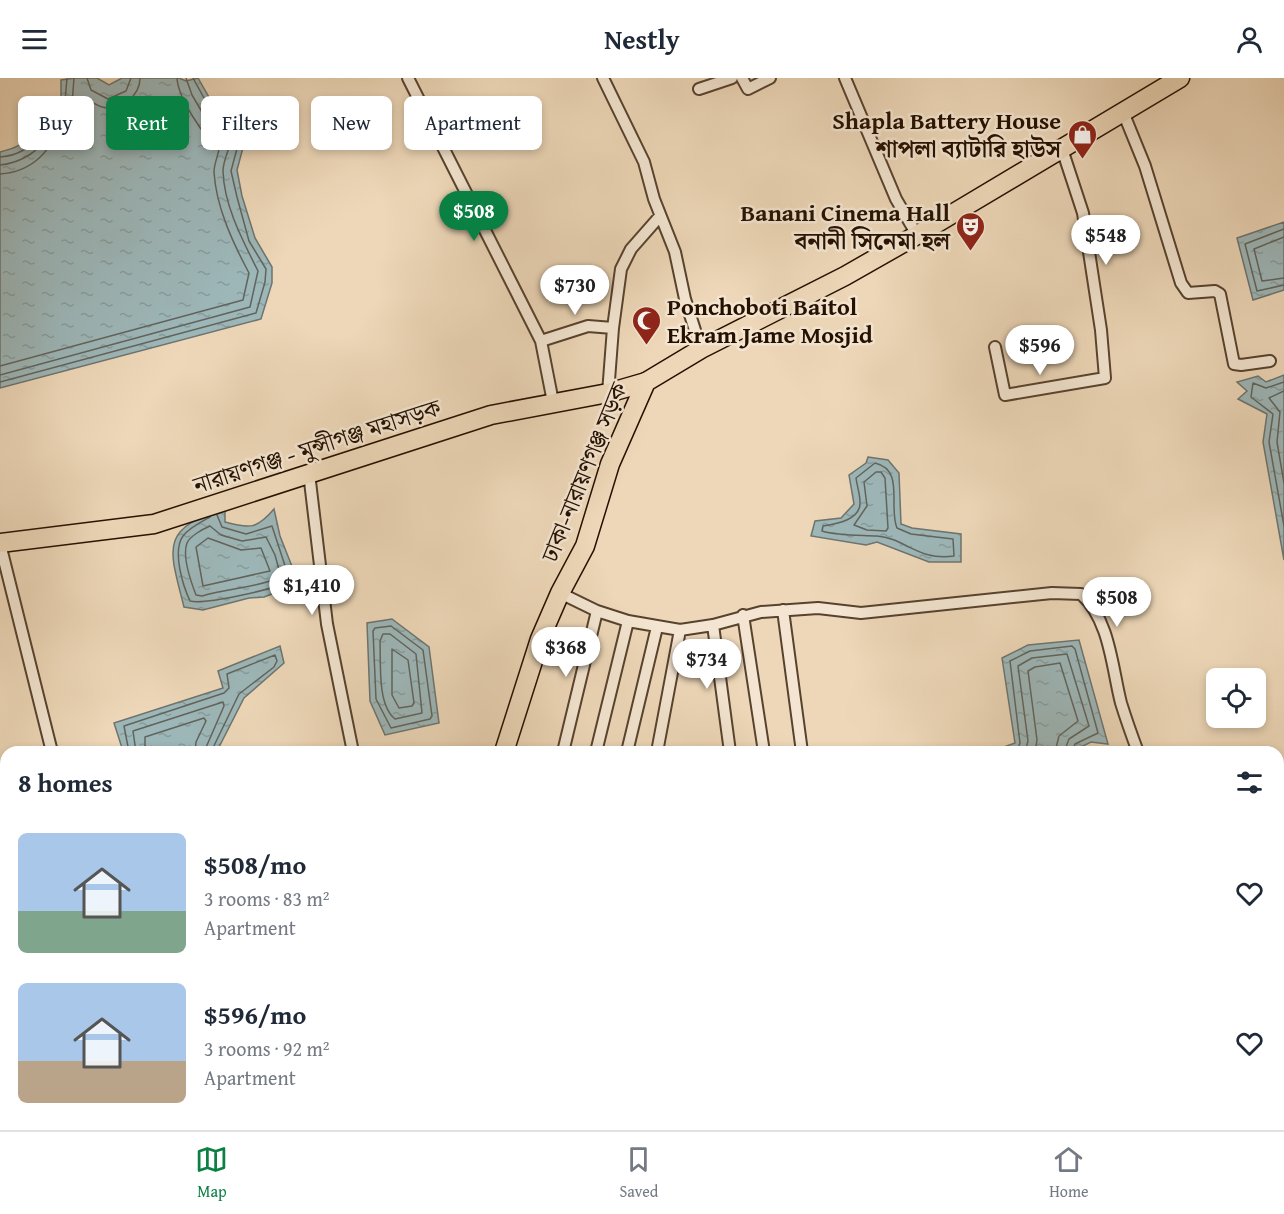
<!DOCTYPE html>
<meta charset="utf-8">
<style>
:root{--surface:#fff;--page:#f2f2f3;--text:#1f2937;--muted:#747a83;--line:#e0e1e3;--accent:#0b8043}
body{margin:0;font-family:"Gentium Book Plus","Noto Serif Bengali",serif;background:var(--page);color:var(--text);height:100vh;display:flex;flex-direction:column;font-size:22px;white-space:nowrap}
*{box-sizing:border-box;margin:0}
p{font-size:20px;color:var(--muted)}
.icon{flex:none;width:33px;height:33px;fill:none;stroke:currentColor;stroke-width:2;stroke-linecap:round;stroke-linejoin:round}
.map{position:relative;flex:1;overflow:hidden}
.side{position:absolute;left:0px;top:668px;width:1284px;height:386px;display:flex;flex-direction:column;background:var(--surface);border-radius:18px 18px 0 0;box-shadow:0 3px 9px #0003}
.side>*{flex:none}
.hud{position:absolute;left:18px;top:18px;width:600px;height:54px;display:flex;gap:12px}
.fabs{position:absolute;left:1206px;top:590px;display:grid;gap:12px}
.fabs a{display:grid;place-items:center;width:60px;height:60px;border-radius:9px;background:var(--surface);box-shadow:0 3px 9px #0003;font-size:30px}
.price{position:absolute;translate:-50% -51px;padding:0 14px;border-radius:21px;background:#fff;color:#222;font-size:20px;line-height:39px;filter:drop-shadow(0 2px 3px #0008)}
.price::after{content:'';position:absolute;left:50%;top:36px;width:18px;height:14px;margin-left:-9px;background:inherit;clip-path:polygon(0 0,100% 0,50% 100%)}
.price.active{background:var(--accent);color:#fff}
ul{padding:0;list-style:none}
li{display:flex;align-items:center;gap:18px;height:150px;padding:0 18px}
li span{display:grid;place-items:center;flex:none;width:168px;height:120px;border-radius:9px;color:#555}
li>.icon{margin-inline-start:auto}
span .icon{width:72px;height:72px;fill:#fffc;stroke-width:1}
li b{font-size:26px}
h2{display:flex;justify-content:space-between;align-items:center;height:72px;padding:0 18px;font-size:26px}
.tag{padding:0 21px;border-radius:9px;background:var(--surface);box-shadow:0 3px 9px #0003;font-size:21px;line-height:54px}
.tag.active{background:var(--accent);color:#fff}
header{display:flex;justify-content:space-between;align-items:center;height:78px;padding:0 18px;background:var(--surface);font-size:27px;font-weight:800}
.dock{display:flex;justify-content:space-around;align-items:center;height:84px;border-top:2px solid var(--line);background:var(--surface);font-size:16px;color:var(--muted)}
.dock a{display:grid;justify-items:center;gap:3px}
.dock .active{color:var(--accent)}
.map>svg:first-child{display:block}
.water{fill:url(#water-ripples);stroke:#6d746f;stroke-width:1.5}
.lines{fill:none;stroke-linecap:round;stroke-linejoin:round}
.shore{stroke:#61645c;stroke-width:1.5}
.minor-casing{stroke:#57422e;stroke-width:14}
.primary-casing{stroke:#251000;stroke-width:21}
.trunk-casing{stroke:#251000;stroke-width:21}
.minor{stroke:#f3e5d1;stroke-width:10}
.primary{stroke:#edd7b8;stroke-width:18}
.trunk{stroke:#edd7b8;stroke-width:18}
.labels{text-anchor:middle;dominant-baseline:central;stroke-width:5;stroke-linejoin:round;paint-order:stroke}
.poi-label{font-size:24px;font-weight:bold;fill:#251000;stroke:#f3e5d1;text-anchor:end}
.street-label{font-size:24px;fill:#251000;stroke:#f3e5d1}
</style>
<header><svg class="icon" aria-label="menu" viewBox="0 0 24 24"><path d="M4 6h16M4 12h16M4 18h16"/></svg>Nestly<svg class="icon" aria-label="person" viewBox="0 0 24 24"><circle cx="12" cy="8" r="4"/><path d="M4 21q1-7 8-7t8 7"/></svg></header>
<div class="map">
<svg width="1284" height="1052" viewBox="0 0 1284 1052">
<defs>
<pattern id="water-ripples" width="26" height="14" patternUnits="userSpaceOnUse" patternTransform="scale(1.5)"><rect width="26" height="14" fill="#9db7b9"/><path d="M2 4q2-2 4 0t4 0M15 11q2-2 4 0t4 0" fill="none" stroke="#879c9d"/></pattern>
</defs>
<rect width="100%" height="100%" fill="#edd7b8"/>
<filter id="stains"><feTurbulence type="fractalNoise" baseFrequency=".00333" numOctaves="4"/><feColorMatrix values="0 0 0 0 .2 0 0 0 0 .09 0 0 0 0 .02 0 0 0 .5 -.17"/></filter>
<radialGradient id="worn" r=".72"><stop offset=".6" stop-color="#630" stop-opacity="0"/><stop offset="1" stop-color="#630" stop-opacity=".3"/></radialGradient>
<!-- water -->
<path class="water" d="M75,0H97L109,7L122,0H179L186,3L198,0L226,49H239L244,66L237,92L242,118L255,160L272,189V205L261,241L0,310V74C33,66 34,56 31,26L61,20V2Z
M1284,144V212L1253,222L1237,160Z
M1284,297V482L1263,364L1267,336L1238,321L1247,313L1237,304L1258,298L1266,304Z
M868,379L888,382L899,395L901,446L912,450L961,456V484H929L877,464L866,467L811,458L815,443L841,440L854,426L849,397L866,385Z
M225,430V444C250,451 257,451 274,431L280,458L299,506L264,519L249,520L203,532L184,529C169,469 159,452 225,430Z
M392,541L429,569L439,645L385,657L370,623L367,545Z
M1079,562L1108,666L1091,664L1073,673H993L1015,665L1002,580L1028,567Z
M280,568L284,585L244,620L217,673H123L114,645L223,610L218,593Z
M469,1047H570L547,1052H462L468,1050Z
M754,1047H834L832,1052H757Z"/>
<g class="lines">
<!-- shore -->
<path class="shore" d="M87,0L91,12L108,21L126,13L131,0
M0,79C16,78 36,69 40,52C41,46 38,37 38,31L65,23L67,0
M0,87C19,85 45,73 47,51C48,47 47,42 47,37L66,32L72,26L74,0
M0,96C30,94 54,74 57,44L76,36L84,21C91,22 95,27 102,29C120,34 140,18 140,0
M1284,151L1245,166L1257,213L1284,207
M1284,159L1254,171L1262,203L1284,200
M0,288L243,222L249,195C233,165 216,129 214,94C214,86 218,78 219,71C204,59 178,20 177,0
M0,297L250,229L258,193C243,163 224,128 223,93C223,84 228,74 230,66L215,56L192,17L186,0
M0,304L256,235L265,204L266,191L249,163L237,119L231,93L238,67L234,56L221,51L193,0
M1284,304L1266,310L1253,305L1251,319L1273,336L1269,364L1284,448
M1284,313L1269,320L1280,334L1277,364L1284,405
M875,385C905,392 888,428 897,450L911,456L953,461L954,478C917,483 905,460 877,458C860,457 839,458 822,453L823,448C836,446 861,442 860,424C860,416 857,408 856,400Z
M876,394H881L885,400L888,450L886,453L867,452L854,447L867,428L864,404Z
M210,439C201,444 189,450 183,458C172,473 183,508 190,523C205,527 275,511 290,503L272,448L246,456L222,449L217,437
M210,448L221,457L242,463L266,459L275,477L281,499C257,510 228,510 202,518L196,517C191,504 182,478 187,465C190,458 203,451 210,448Z
M208,460L241,472L261,470L270,493L203,508L196,469Z
M391,548L423,572L432,638L430,641L391,650L376,621L373,553L375,550Z
M383,556H390L416,576L422,635L395,641C377,627 381,585 380,563Z
M392,571L408,582L414,625L412,628L399,630L392,617Z
M129,674L124,648L224,615L229,610L227,596L275,577L277,583L274,589L239,616L211,674
M136,674L133,653L223,624L224,628L204,674
M145,674V659L204,640L206,643L196,664L195,674
M1010,674L1018,670L1020,665L1010,583L1030,573L1072,568L1075,571L1098,655L1075,666L1072,674
M1025,674L1028,663L1018,588L1032,580L1067,576L1089,648L1069,661L1064,674
M1035,674L1037,662L1028,593L1035,589L1060,585L1078,643L1059,658L1055,674"/>
<defs>
<path id="minor" d="M408,0L541,263L553,324
M603,0L644,84L654,121L675,174L685,221L701,271
M742,0L748,11L770,0
M845,0L896,121L917,157
M699,11L732,0
M1123,34L1145,88L1181,205L1188,215L1215,213L1220,216L1234,286L1241,287L1270,283
M541,263L588,248L613,250
M995,269L1005,317L1105,300L1101,252L1083,135L1062,71
M608,315L613,250L621,191L631,171L660,138
M309,395L327,546L353,674
M0,466L52,674
M560,515L597,533L628,543L680,552L713,547L761,534L818,530L861,535L1052,515L1081,516C1110,542 1112,590 1121,625C1126,641 1132,658 1138,674
M783,532L802,674
M743,537L764,674
M713,547L730,674
M563,674L597,533
M596,674L628,543
M627,674L657,549
M657,674L680,552
M1278,730L1284,729
M0,843L6,841
M0,999L6,997
M43,1047L44,1052
M1186,1047L1187,1052
M376,1052L411,1047"/>
<path id="primary" d="M0,465L154,446L491,337L608,315L646,304"/>
<path id="trunk" d="M504,674L540,561L560,515L585,468L610,386L646,304L701,271L845,198L917,157L1180,0
M427,1052V1047"/>
</defs>
<!-- minor casing -->
<use href="#minor" class="minor-casing"/>
<!-- primary casing -->
<use href="#primary" class="primary-casing"/>
<!-- trunk casing -->
<use href="#trunk" class="trunk-casing"/>
<!-- minor -->
<use href="#minor" class="minor"/>
<!-- primary -->
<use href="#primary" class="primary"/>
<!-- trunk -->
<use href="#trunk" class="trunk"/>
</g>
<!-- icons -->
<defs>
<symbol id="shop-pin" viewBox="-11 -11 22 30"><path d="M0 17L-7.5 6A9.5 9.5 0 1 1 7.5 6Z" fill="#8f2418" stroke="#f3e5d1"/><path d="M-5-2.5h2.3a2.7 3.5 0 0 1 5.4 0H5L5.5 6h-11ZM-1.5-2.5h3a1.5 2.3 0 0 0-3 0Z" fill="#fff"/></symbol>
<symbol id="theatre-pin" viewBox="-11 -11 22 30"><path d="M0 17L-7.5 6A9.5 9.5 0 1 1 7.5 6Z" fill="#8f2418" stroke="#f3e5d1"/><path d="M-5-5.5Q0-4 5-5.5V0Q5 5 0 6Q-5 5-5 0ZM-3.3-2.5H-1v1.5H-3.3ZM1-2.5H3.3v1.5H1ZM-2.8 1Q0 5.5 2.8 1Z" fill="#fff"/></symbol>
<symbol id="mosque-pin" viewBox="-11 -11 22 30"><path d="M0 17L-7.5 6A9.5 9.5 0 1 1 7.5 6Z" fill="#8f2418" stroke="#f3e5d1"/><path d="M3.5-4.9A6 6 0 1 0 3.5 4.9A5 5 0 1 1 3.5-4.9Z" fill="#fff"/></symbol>
</defs>
<g fill-rule="evenodd">
<use href="#shop-pin" x="1066" y="40" width="33" height="45"/>
<use href="#theatre-pin" x="954" y="132" width="33" height="45"/>
<use href="#mosque-pin" x="630" y="226" width="33" height="45"/>
</g>
<g class="labels">
<!-- poi labels -->
<g class="poi-label">
<text x="1061" y="42">Shapla Battery House<tspan x="1061" dy="28">শাপলা ব্যাটারি হাউস</tspan></text>
<text x="950" y="134">Banani Cinema Hall<tspan x="950" dy="28">বনানী সিনেমা হল</tspan></text>
<text x="667" y="228" text-anchor="start">Ponchoboti Baitol<tspan x="667" dy="28">Ekram Jame Mosjid</tspan></text>
</g>
<!-- street labels -->
<g class="street-label">
<text transform="translate(317 368) rotate(-18)">নারায়ণগঞ্জ - মুন্সীগঞ্জ মহাসড়ক</text>
<text transform="translate(584 394) rotate(-68)">ঢাকা-নারায়ণগঞ্জ সড়ক</text>
</g>
</g>
<rect width="100%" height="100%" filter="url(#stains)"/>
<rect width="100%" height="100%" fill="url(#worn)"/>
</svg>
<div class="fabs">
<a><svg class="icon" aria-label="locate" viewBox="0 0 24 24"><circle cx="12" cy="12" r="6"/><path d="M12 2v4M12 18v4M2 12h4M18 12h4"/></svg></a>
</div>
<b class="price active" style="left:474px;top:164px">$508</b>
<b class="price" style="left:1106px;top:188px">$548</b>
<b class="price" style="left:575px;top:238px">$730</b>
<b class="price" style="left:1040px;top:298px">$596</b>
<b class="price" style="left:312px;top:538px">$1,410</b>
<b class="price" style="left:1117px;top:550px">$508</b>
<b class="price" style="left:566px;top:600px">$368</b>
<b class="price" style="left:707px;top:612px">$734</b>
<div class="hud">
<a class="tag">Buy</a>
<a class="tag active">Rent</a>
<a class="tag">Filters</a>
<a class="tag">New</a>
<a class="tag">Apartment</a>
</div>
<section class="side">
<h2>8 homes<svg class="icon" aria-label="filters" viewBox="0 0 24 24"><path d="M4 7h16M4 17h16"/><circle cx="9" cy="7" r="2"/><circle cx="15" cy="17" r="2"/></svg></h2>
<ul>
<li><span style="background:linear-gradient(#a9c7e8 65%,#7fa58c 0)"><svg class="icon" aria-label="home" viewBox="0 0 24 24"><path d="M3 11l9-7 9 7M6 9v11h12V9"/></svg></span><div><b>$508/mo</b><p>3 rooms · 83 m²</p><p>Apartment</p></div><svg class="icon" aria-label="heart" viewBox="0 0 24 24"><path d="M12 20l-8-8c-3-5 5-10 8-4 3-6 11-1 8 4z"/></svg></li>
<li><span style="background:linear-gradient(#a9c7e8 65%,#b9a48a 0)"><svg class="icon" aria-label="home" viewBox="0 0 24 24"><path d="M3 11l9-7 9 7M6 9v11h12V9"/></svg></span><div><b>$596/mo</b><p>3 rooms · 92 m²</p><p>Apartment</p></div><svg class="icon" aria-label="heart" viewBox="0 0 24 24"><path d="M12 20l-8-8c-3-5 5-10 8-4 3-6 11-1 8 4z"/></svg></li>
</ul>
</section>
</div>
<nav class="dock">
<a class="active"><svg class="icon" aria-label="map" viewBox="0 0 24 24"><path d="M3 6l6-2 6 2 6-2v14l-6 2-6-2-6 2zM9 4v14M15 6v14"/></svg>Map</a>
<a><svg class="icon" aria-label="saved" viewBox="0 0 24 24"><path d="M7 4h10v16l-5-4-5 4z"/></svg>Saved</a>
<a><svg class="icon" aria-label="home" viewBox="0 0 24 24"><path d="M3 11l9-7 9 7M6 9v11h12V9"/></svg>Home</a>
</nav>
